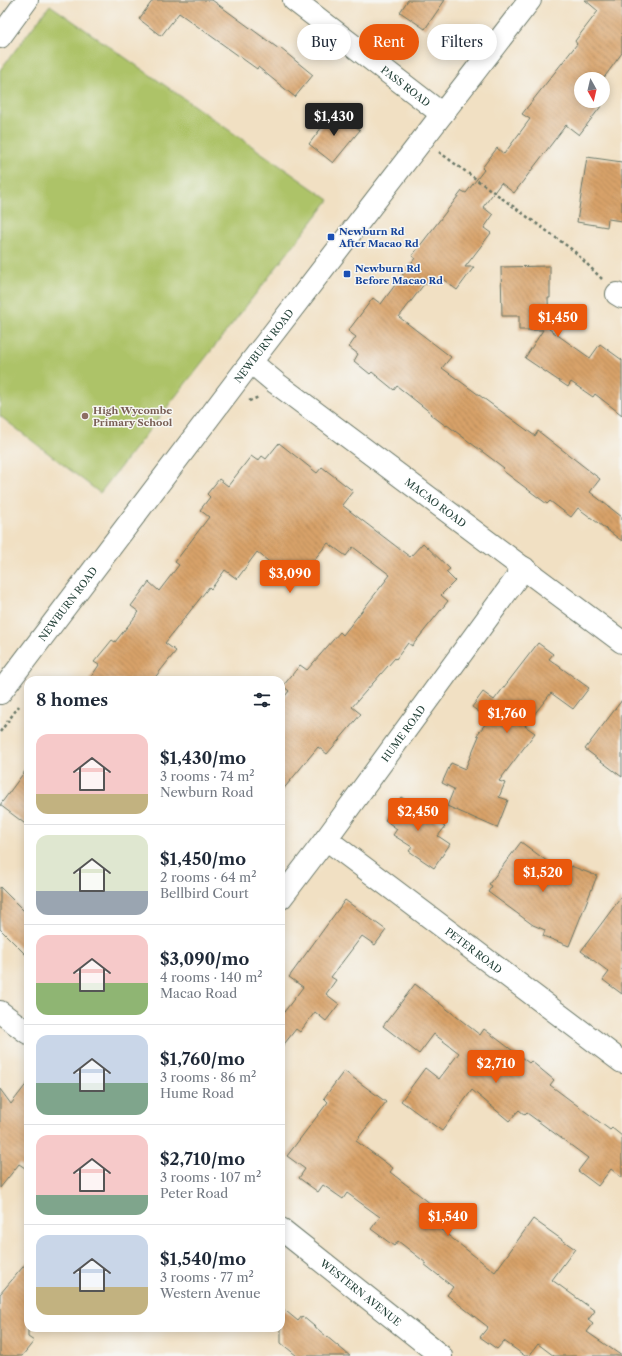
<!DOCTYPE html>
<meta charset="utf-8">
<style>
:root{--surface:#fff;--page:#f2f2f3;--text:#1f2937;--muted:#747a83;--line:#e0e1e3;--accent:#ea580c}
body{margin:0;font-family:"Libre Caslon Text",serif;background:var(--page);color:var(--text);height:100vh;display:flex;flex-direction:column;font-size:15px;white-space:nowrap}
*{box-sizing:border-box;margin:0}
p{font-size:13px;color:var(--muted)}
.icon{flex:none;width:22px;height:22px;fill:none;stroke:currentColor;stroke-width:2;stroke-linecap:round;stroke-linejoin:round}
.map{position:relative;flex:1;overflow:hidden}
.drawer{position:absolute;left:24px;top:676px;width:261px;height:656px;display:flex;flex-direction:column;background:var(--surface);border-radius:12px;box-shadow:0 2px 10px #0003}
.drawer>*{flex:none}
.top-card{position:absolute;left:297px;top:24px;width:265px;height:36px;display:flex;gap:8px}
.needle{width:26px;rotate:172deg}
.buttons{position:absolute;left:574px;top:72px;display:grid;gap:8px}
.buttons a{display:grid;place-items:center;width:36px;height:36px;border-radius:50%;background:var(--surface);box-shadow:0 2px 10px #0003;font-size:20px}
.price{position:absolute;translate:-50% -34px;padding:0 9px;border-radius:4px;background:var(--accent);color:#fff;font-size:13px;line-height:26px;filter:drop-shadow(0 1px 2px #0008)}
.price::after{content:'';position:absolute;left:50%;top:24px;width:12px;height:9px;margin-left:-6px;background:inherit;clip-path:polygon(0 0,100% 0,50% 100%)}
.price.selected{background:#222;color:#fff}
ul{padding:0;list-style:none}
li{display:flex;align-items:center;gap:12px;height:100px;padding:0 12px}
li+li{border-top:1px solid var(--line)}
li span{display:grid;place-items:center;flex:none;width:112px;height:80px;border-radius:12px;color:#555}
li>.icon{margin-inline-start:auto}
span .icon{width:48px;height:48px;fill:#fffc;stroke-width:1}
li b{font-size:17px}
h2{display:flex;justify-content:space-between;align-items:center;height:48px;padding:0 12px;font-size:17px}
.tag{padding:0 14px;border-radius:18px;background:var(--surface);box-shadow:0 2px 10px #0003;font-size:14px;line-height:36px}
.tag.selected{background:var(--accent);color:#fff}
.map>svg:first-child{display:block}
.grass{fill:#adc368;stroke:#66804e}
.building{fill:url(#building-back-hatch)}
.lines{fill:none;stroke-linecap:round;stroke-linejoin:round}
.street-casing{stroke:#687666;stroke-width:24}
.secondary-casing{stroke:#687666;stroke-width:24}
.path{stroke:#687666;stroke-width:2.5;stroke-dasharray:3 3;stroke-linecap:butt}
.street{stroke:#fff;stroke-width:22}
.secondary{stroke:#fff;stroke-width:22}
.transit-dot{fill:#1a4fb4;stroke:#f6f6f2;stroke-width:1.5}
.education-dot{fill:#8d6e63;stroke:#f6f6f2;stroke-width:1.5}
.labels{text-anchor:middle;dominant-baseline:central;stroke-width:3;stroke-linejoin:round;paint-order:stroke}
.street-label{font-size:10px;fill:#1f3d34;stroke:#f6f6f2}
.transit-label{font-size:10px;font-weight:bold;fill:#164399;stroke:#f6f6f2;text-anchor:start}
.education-label{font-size:10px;font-weight:bold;fill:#785e54;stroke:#f6f6f2;text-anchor:start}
</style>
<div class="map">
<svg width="622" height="1356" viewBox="0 0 622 1356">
<defs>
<pattern id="building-back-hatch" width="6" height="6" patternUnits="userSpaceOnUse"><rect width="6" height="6" fill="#d8a269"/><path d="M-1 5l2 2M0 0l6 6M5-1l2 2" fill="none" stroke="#af8557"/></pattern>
</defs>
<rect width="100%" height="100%" fill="#f6f6f2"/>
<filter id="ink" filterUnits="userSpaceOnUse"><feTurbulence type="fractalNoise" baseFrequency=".025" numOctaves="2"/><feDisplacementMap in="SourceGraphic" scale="8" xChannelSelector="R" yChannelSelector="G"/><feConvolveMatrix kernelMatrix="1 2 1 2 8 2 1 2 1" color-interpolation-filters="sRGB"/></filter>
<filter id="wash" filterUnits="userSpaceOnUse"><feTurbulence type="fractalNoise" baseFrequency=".012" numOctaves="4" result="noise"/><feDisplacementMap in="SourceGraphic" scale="16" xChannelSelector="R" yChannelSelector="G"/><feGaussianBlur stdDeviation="0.9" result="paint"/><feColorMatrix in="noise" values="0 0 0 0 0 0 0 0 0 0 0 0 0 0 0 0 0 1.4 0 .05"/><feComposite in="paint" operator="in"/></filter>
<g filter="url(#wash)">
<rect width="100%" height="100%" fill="#f1e0c3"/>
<!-- grass -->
<path class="grass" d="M50,5L329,200L100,493L0,416V70Z"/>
<g id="blocks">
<!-- building -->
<path class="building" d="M153,0H212L279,49L280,48L313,75L295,97L258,67L257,69L179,13L161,36L139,19Z
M408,0H445L425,29L400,12Z
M585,0H622V53L603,79H581V101H596L602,105L579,135L566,125L514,193L501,183L483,207L493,215L484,228L491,233L465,267H474L457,290L440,277L434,284L432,282L429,285L425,283L399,317L451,357L442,368L535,436L538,431L600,479L590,492L622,517V541L578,508L571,517L550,501L547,504L502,470L504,468L447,425L446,426L430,414L431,413L397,386L394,390L372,372L370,374L354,361L358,354L349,347L356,337L348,331L373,298L381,304L415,258L412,256L462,191L466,193L484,170L482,168L497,148L504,154L530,119L522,114L577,44L575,41L598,11Z
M335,110L360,130L333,163L309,144Z
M587,157L622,162V221L608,219L607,227L577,222Z
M550,266V298H548L549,329L590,358L600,344L622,360V415L595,394L593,397L571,382L568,387L525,358L543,330H519V316H502L501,267Z
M279,443L317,473L322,467L353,491L342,505L410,557L423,543L450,569L446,572L455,581L441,595L448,601L412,646L408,643L396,659L395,658L352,707L361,714L327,754L318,747L281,792V701L289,691L283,686L300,665L307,670L340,632L343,635L390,575L353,547L346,556L328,543L302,574L291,566L284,574L257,552L237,579L225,570L211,589L209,587L165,643L176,651L153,680H89L99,665L94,662L112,640L115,642L139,612L131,606L149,582L159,591L179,565L175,562L209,517L200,510L210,497L207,494L219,479L228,486L251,456L258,461L262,456L266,459Z
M538,643L553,654L549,659L589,688L573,709L551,693L525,726L535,733L499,781L505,783L499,797L508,800L497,828L447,806L454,789L442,783L451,763L465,769L479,736L477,735L489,719L472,707L483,692L494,700Z
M622,700V777L585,749Z
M28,767V826L0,805Z
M401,797L445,827L438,836L450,844L434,868L409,851L412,847L393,835L397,829L385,820Z
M521,842L567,876L571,866L597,876L569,946L543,936L545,930L533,925L488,892L492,886L489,884Z
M0,887L28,915V957L0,929Z
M622,896V994L603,980L609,972L581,951Z
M345,900L386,930L375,945L362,936L331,977L336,980L326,994L339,1004L326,1021L315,1012L300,1032L296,1029L281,1048V1016L303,987L289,977Z
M415,984L480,1035L484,1029L529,1063L531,1061L554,1080L550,1085L610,1130L612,1128L622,1136V1178L611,1169L598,1186L578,1171L588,1158L527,1113L525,1115L519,1110L509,1121L472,1090L442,1131L401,1101L425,1068L439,1079L459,1053L434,1034L419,1054L383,1026Z
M344,1071L386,1102L356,1141L393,1168L390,1172L440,1211L431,1222L495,1272L533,1219L575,1249L552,1280L595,1311L588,1320L593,1324L587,1332L622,1356H554L538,1344L529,1356H525L504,1341L497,1349L480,1337L488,1327L447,1295L453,1287L424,1264L426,1263L398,1241L394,1246L371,1229L380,1217L347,1193L343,1199L323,1185L318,1192L299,1178L305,1169L287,1156L328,1102L324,1098Z
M28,1082V1170L19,1164L0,1188V1089L11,1104Z
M28,1261V1337L34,1341L22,1356H0V1294Z
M281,1307L298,1321L302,1316L350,1356H297L281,1343Z"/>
</g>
</g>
<g filter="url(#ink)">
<use href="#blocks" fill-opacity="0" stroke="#687666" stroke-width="1"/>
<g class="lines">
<defs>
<g id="street">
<path id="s1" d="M294,0L442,114"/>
<path d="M0,37L27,0"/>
<path d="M617,294L622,297"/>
<path id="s2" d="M251,362L276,383L622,642"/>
<path id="s3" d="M326,839L622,1062"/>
<path id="s4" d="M281,898L326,839L524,568"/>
<path d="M0,1012L28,1033"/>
<path id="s5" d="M281,1229L441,1356"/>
</g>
<g id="secondary">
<path id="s6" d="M0,693L251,362L530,0"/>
</g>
</defs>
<!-- street casing -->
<use href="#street" class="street-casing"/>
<!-- secondary casing -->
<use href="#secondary" class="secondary-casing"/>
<!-- path -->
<path class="path" d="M439,152L574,251L602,279
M249,401L259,397
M0,732L19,706"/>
<!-- street -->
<use href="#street" class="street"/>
<!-- secondary -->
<use href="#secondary" class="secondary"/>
</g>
</g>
<!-- markers -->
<g class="transit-dot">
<rect x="327" y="233" width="8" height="8" rx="2"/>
<rect x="343" y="270" width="8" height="8" rx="2"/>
</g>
<circle class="education-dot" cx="85" cy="416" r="4"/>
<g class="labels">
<!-- street labels -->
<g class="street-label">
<text stroke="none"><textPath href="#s1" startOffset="141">PASS ROAD</textPath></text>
<text stroke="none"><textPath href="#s6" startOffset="436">NEWBURN ROAD</textPath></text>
<text stroke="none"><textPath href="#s2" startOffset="232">MACAO ROAD</textPath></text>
<text stroke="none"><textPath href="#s6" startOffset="112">NEWBURN ROAD</textPath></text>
<text stroke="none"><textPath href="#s4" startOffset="205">HUME ROAD</textPath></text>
<text stroke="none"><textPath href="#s3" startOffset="185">PETER ROAD</textPath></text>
<text stroke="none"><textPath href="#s5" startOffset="102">WESTERN AVENUE</textPath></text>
</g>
<!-- transit labels -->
<g class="transit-label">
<text x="339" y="231">Newburn Rd<tspan x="339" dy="12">After Macao Rd</tspan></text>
<text x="355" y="268">Newburn Rd<tspan x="355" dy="12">Before Macao Rd</tspan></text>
</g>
<!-- education labels -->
<g class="education-label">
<text x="93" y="410">High Wycombe<tspan x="93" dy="12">Primary School</tspan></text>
</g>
</g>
</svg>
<div class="buttons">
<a><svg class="needle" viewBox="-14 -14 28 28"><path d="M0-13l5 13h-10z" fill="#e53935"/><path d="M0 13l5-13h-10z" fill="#747a83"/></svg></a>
</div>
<b class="price selected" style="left:334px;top:137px">$1,430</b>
<b class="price" style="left:558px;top:338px">$1,450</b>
<b class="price" style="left:290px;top:594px">$3,090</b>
<b class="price" style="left:507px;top:734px">$1,760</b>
<b class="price" style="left:418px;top:832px">$2,450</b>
<b class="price" style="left:543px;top:893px">$1,520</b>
<b class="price" style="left:496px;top:1084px">$2,710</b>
<b class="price" style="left:448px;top:1237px">$1,540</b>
<div class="top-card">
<a class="tag">Buy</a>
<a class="tag selected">Rent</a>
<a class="tag">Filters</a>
</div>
<section class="drawer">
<h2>8 homes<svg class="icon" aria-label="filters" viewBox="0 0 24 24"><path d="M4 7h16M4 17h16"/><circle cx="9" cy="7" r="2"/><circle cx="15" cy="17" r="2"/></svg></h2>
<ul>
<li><span style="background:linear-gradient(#f6c9c9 75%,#c2b280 0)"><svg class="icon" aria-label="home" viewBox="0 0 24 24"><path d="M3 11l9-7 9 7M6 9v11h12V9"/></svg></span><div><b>$1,430/mo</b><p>3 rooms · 74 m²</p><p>Newburn Road</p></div></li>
<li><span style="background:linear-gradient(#dfe7d0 70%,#9aa5b1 0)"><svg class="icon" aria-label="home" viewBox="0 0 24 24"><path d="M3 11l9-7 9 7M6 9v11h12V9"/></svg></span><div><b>$1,450/mo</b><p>2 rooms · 64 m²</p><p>Bellbird Court</p></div></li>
<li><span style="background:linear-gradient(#f6c9c9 60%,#8fb573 0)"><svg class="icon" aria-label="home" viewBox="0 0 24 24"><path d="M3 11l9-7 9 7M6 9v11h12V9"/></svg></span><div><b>$3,090/mo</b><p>4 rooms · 140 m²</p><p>Macao Road</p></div></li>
<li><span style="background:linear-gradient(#c9d6e8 60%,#7fa58c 0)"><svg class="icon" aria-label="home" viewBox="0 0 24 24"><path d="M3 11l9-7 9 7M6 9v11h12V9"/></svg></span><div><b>$1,760/mo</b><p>3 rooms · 86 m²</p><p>Hume Road</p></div></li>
<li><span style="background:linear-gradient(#f6c9c9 75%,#7fa58c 0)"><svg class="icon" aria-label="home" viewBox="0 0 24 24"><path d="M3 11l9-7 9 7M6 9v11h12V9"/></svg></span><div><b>$2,710/mo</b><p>3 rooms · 107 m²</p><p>Peter Road</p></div></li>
<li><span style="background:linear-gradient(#c9d6e8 65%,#c2b280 0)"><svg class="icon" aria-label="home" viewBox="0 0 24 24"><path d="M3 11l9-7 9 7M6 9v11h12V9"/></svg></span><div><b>$1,540/mo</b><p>3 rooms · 77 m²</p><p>Western Avenue</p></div></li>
</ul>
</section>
</div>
